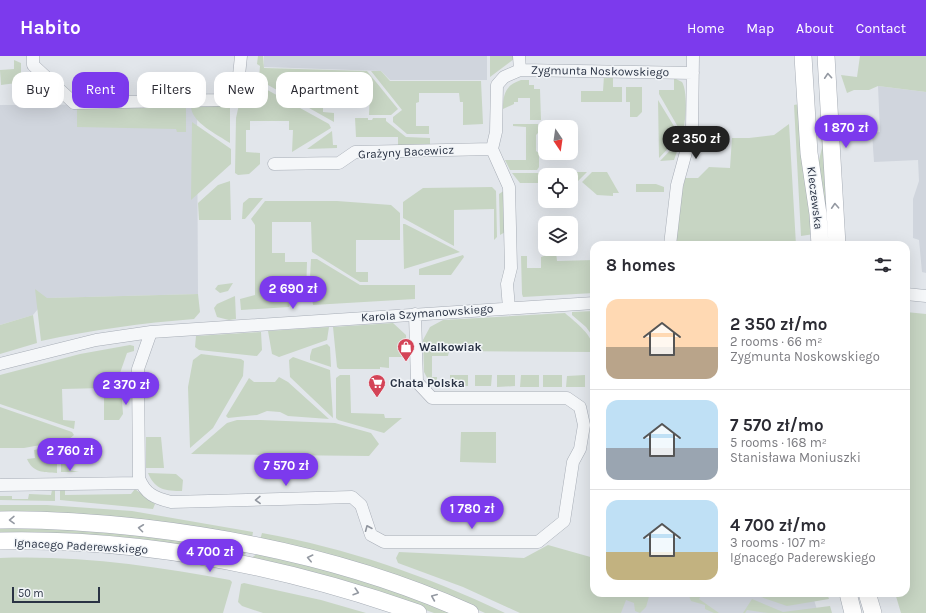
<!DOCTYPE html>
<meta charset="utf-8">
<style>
:root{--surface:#fff;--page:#f7f7f7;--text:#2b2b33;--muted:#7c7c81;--line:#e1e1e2;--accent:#7c3aed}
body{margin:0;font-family:Karla,sans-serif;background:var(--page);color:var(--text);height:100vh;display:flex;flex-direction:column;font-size:15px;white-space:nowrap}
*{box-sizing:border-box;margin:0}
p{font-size:13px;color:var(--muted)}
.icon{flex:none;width:22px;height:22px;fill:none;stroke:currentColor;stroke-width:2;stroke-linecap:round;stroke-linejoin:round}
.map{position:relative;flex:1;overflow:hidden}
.details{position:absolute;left:590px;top:185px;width:320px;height:356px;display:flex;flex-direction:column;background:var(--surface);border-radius:12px;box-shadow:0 4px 16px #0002}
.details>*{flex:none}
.banner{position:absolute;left:12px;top:16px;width:380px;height:36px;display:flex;gap:8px}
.needle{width:26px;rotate:167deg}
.controls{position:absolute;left:538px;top:64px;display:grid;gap:8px}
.controls a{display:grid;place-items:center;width:40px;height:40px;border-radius:8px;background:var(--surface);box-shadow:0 4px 16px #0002;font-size:20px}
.scale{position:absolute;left:12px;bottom:10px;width:88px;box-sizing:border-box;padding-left:4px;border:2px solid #2a3344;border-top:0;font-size:11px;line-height:14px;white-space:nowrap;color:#2a3344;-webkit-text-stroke:3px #f2f5f8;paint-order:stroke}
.price{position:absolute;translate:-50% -34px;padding:0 9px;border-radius:14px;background:var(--accent);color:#fff;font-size:13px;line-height:26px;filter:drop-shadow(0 1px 2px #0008)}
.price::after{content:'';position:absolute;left:50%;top:24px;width:12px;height:9px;margin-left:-6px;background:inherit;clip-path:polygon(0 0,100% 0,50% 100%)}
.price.active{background:#222;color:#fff}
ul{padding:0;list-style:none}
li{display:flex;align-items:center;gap:12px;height:100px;padding:0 16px}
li+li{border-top:1px solid var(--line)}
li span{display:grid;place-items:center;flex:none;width:112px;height:80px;border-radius:12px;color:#555}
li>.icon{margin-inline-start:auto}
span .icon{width:48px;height:48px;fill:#fffc;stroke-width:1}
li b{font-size:17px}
h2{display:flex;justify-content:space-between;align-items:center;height:48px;padding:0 16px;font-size:17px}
.chip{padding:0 14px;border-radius:12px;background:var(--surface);box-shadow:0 4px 16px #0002;font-size:14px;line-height:36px}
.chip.active{background:var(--accent);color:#fff}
header{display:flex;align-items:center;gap:24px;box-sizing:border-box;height:56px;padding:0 20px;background:var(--accent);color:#fff}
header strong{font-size:19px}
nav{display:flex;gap:22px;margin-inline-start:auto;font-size:14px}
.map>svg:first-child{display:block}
.built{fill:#d0d5dd}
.green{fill:#c7d5c3}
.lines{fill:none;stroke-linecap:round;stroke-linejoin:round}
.street-casing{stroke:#a7adb6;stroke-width:13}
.secondary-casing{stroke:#a7adb6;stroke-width:18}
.street{stroke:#f5f7f9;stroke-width:12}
.secondary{stroke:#fff;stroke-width:17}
.oneway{stroke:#9499a2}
.oneway2{stroke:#90959e}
.labels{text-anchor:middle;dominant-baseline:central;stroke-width:3;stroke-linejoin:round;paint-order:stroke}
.street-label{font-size:12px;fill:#2a3344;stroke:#f2f5f8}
.poi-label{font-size:12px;font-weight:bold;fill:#2a3344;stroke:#f2f5f8;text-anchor:start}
</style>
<header>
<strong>Habito</strong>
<nav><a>Home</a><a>Map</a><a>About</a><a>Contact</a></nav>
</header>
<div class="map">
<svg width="926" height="557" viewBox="0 0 926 557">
<rect width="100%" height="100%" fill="#e2e6eb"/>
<!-- built -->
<path class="built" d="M264,0H487V24H390L381,15L264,11Z
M878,30L926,36V217L922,216L919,184L913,182V143L919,125L918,104L874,106L872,77L880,76Z
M197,48L198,238L47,242L33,259L0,269V49Z
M619,537H812L818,557H612Z"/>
<!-- green -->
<path class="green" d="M258,0H263L264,12L367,15L398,53L391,59H369L370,34H366V26L327,25V34H323V56L334,57V66L268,29L265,25L259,21L260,10L257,8Z
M490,0H514V3L490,21Z
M860,0H926V36L878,30L869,34H854L847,37L841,19L857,21Z
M14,4L21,7V19L16,27L1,29L0,14L14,13Z
M371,15H381L390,25H481L483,68L463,69V46H460L459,37H419V46L416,47V70H429V78H407L393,66V61L402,54Z
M604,20L613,21V31H622V46H581V35H603Z
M674,22L682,26C688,35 686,69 682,78L659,38V34H674Z
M521,24H529V29H534V33H540L541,64H530V42H518V46H514V48L503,53C503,37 506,29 521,24Z
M262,31L329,68L331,72L292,96L293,74H289V65H250V74H246V96L260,97V108L249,118L238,119L235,117L236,62L240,44Z
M626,31H642V56L637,61H630V46H626Z
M658,44L680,80L659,102Z
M230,45V87C217,78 190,66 191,49H225Z
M186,48V76H177L176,73L77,71V52Z
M799,48L814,178L801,180L794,49Z
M821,60L831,177H826L818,108L822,92L820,63Z
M355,62H368V64H372L373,62H386V65L406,81L430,82V90H398V81H356Z
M192,66L231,93V108L191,144Z
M513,68H538V77L536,79V95L539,97V111L537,114H510L505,104H526V71L513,70Z
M789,68L796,189H676L681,142L685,122H698L709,111L730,112L732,82H749L774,79Z
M332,75L333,89H337V92L307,93Z
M681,84L674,104L660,105L680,84Z
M545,116H587L577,126H571V119H545V122Z
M592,116H607L619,137H613V140L597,139L582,126Z
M512,117H542V127H520Z
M230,125L231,164H199L198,147L218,129Z
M636,128H656L664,131V136H636Z
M492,131L496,135L497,181L494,184V153L454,154V190L403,162V146L423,132Z
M505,134L507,175L500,179L499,138Z
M249,142H263L245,163H242L243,147Z
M265,145H337L391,149L400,157V184H356V216H368V226H360L312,196L311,166H272V197H285V206H307L306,240H299L298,232L279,231L281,238L290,247L289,251L241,254L240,243L255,239V169L251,163Z
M403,168H405L460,196L404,213Z
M556,196L557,205L594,204V237L523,241L522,238L521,200H527V212H541V201Z
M463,199L464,201L451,219H419V213Z
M311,203H317L360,229H415V243L313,249L312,241H309Z
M233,227L228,235L220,237L215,233L218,229Z
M35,233L47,242L198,238L200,256L194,263C142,267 92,274 41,285Z
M235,240L236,263L229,264L217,261L214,252L217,248Z
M594,255V282L586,271L572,259V256Z
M906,256L926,258V557H901L895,537H906Z
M565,257C576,267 594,279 594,296L449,295L448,300H432V321H437V329H431L424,316L423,284L430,271L443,264Z
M33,259L37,287L0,298V269Z
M393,267L406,279L407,301H389V312L380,311V313H339L337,311L333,271Z
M329,271L327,284L279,301L272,298L268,275Z
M261,276L262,294L257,300L199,294L195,291L196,280Z
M327,288L330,291L331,311L310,304V300L312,293Z
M130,289L134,290V295L127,297L120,317L123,358L119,364H104V332L62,333L63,364L75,365L74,373L0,348V319L80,298Z
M201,298L241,303L244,305L243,320L213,372L190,392L188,331L193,304Z
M293,301L330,314L333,362L290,321L289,304Z
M340,319H350L351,357L384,358L385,362H402L384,377L338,364L336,362V322Z
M450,319H468V330H450Z
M475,319H492L491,330H475Z
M497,319H515V330L497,331Z
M521,319H539V331H520Z
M543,319H562V331H543Z
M585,319V331H566L567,320Z
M279,321L288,326L329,363L288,360L280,356L267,355L257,359L228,362L226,360L249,322L254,326H275Z
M0,351L72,376L74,379L68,384L24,392H0Z
M237,364H261L335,367L371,377L379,388L369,400L191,398L227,367Z
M461,376H496V407L460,406Z
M146,381H161L164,412H146Z
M79,387L80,403H69V414L79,416H61V394L66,388Z
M55,390L57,392V417C44,416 33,417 27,403L35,402L34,394Z
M148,417L176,418L183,424L182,435C166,435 155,434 148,417Z
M135,433L155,448L153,453L60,444V434H65V439L131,438Z
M52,434H55V445L0,444V440H12V443H28L29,438L51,439Z
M0,449H47L132,455L253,476L252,482L0,457Z
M0,472H59L145,479L249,495L239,502L0,479Z
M262,477C347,492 427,520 505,557H485L474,552L260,484Z
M548,489L594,502V537H658V538L650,537L646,551L640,557L635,555L634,547L626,544L621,557H520L463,531L398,507L396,502L399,496L524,502Z
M257,498L348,519L456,557H434L368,533L248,504Z
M0,502C77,499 155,510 230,524L232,526L223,557H0Z
M244,527L321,544L366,557H263L242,550L238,546L241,528Z
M688,537H703L699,543L719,557H714L705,553V549L691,545Z
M756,537H827L829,543L787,550L755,539Z
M752,543L783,556L830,550L832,557H768L747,554L745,557H743Z"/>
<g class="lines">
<defs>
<path id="street" d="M33,0V9L74,47L220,44L238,29L241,0
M519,0L520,14
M274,108L339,107L355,96L492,93
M670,189L677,129L692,74L693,0
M906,238L926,240
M509,252L507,228L511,212L509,131L492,93L496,76L497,29L504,21L520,14L693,17
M151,276L138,313L139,422C145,438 155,442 171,446L352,441L361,449L371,479L384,486H538L564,465L573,406L580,393L584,369L580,351L567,342H432L417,326L415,258
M0,308L96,284L151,276L594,247
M0,429L140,427"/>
<path id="secondary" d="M803,0L809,97L818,158L820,189
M826,0L837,189
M0,464C49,463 97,467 145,472C256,485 368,511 470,557
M0,485C142,482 284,510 418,557
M848,537L853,557
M867,537L873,557"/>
</defs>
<!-- street casing -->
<use href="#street" class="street-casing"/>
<!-- secondary casing -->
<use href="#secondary" class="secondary-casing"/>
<!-- street -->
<use href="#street" class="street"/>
<!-- secondary -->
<use href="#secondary" class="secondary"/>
</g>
<!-- one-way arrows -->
<defs><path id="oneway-chevron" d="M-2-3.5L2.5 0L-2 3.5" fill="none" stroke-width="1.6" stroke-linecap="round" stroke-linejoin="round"/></defs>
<g class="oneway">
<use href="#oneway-chevron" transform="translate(828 20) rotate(-94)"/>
<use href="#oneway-chevron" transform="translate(835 150) rotate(-93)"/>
<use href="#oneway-chevron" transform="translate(12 464) rotate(179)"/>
<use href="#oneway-chevron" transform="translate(141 472) rotate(-173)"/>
<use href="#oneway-chevron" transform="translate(310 502) rotate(-167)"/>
<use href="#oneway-chevron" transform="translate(356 536) rotate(17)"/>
<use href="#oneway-chevron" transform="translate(434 541) rotate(-157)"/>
</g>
<g class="oneway2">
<use href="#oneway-chevron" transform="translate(258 444) rotate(179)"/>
<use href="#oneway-chevron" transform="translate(368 472) rotate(-113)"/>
</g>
<!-- icons -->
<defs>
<symbol id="shop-pin" viewBox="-11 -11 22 30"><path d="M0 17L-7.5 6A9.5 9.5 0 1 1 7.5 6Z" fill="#d44457" stroke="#f2f5f8"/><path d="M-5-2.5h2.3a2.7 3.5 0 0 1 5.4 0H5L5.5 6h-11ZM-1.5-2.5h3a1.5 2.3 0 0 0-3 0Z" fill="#fff"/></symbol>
<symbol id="supermarket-pin" viewBox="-11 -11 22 30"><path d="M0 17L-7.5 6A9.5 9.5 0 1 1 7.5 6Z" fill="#d44457" stroke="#f2f5f8"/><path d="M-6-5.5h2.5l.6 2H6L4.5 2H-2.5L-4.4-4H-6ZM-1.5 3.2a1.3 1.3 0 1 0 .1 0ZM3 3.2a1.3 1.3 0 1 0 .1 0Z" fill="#fff"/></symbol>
</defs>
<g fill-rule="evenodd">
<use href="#shop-pin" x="396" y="281" width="20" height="27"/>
<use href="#supermarket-pin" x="367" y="317" width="20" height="27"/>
</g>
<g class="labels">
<!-- street labels -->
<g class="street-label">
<text transform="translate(600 15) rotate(1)">Zygmunta Noskowskiego</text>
<text transform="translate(406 96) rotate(-3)">Grażyny Bacewicz</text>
<text transform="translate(815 142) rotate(83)">Kleczewska</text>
<text transform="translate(427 257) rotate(-4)">Karola Szymanowskiego</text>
<text transform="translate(81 490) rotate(3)">Ignacego Paderewskiego</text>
</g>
<!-- poi labels -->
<g class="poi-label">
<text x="419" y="291">Walkowiak</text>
<text x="390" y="327">Chata Polska</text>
</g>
</g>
</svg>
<div class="controls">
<a><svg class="needle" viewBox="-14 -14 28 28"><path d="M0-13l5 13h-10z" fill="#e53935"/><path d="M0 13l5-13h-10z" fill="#7c7c81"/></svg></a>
<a><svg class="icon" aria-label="locate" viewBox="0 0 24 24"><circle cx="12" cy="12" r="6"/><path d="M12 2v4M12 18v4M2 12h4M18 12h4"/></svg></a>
<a><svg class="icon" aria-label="layers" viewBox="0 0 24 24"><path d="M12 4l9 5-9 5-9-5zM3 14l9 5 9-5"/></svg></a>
</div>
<div class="scale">50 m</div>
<b class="price" style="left:846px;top:93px">1 870 zł</b>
<b class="price active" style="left:696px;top:104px">2 350 zł</b>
<b class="price" style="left:293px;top:254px">2 690 zł</b>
<b class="price" style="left:126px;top:350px">2 370 zł</b>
<b class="price" style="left:70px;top:416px">2 760 zł</b>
<b class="price" style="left:286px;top:431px">7 570 zł</b>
<b class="price" style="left:472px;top:474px">1 780 zł</b>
<b class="price" style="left:210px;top:517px">4 700 zł</b>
<div class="banner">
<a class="chip">Buy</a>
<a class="chip active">Rent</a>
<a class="chip">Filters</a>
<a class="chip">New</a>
<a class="chip">Apartment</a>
</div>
<section class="details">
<h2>8 homes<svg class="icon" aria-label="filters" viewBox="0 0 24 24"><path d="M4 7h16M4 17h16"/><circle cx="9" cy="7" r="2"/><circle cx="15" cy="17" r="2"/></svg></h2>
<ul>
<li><span style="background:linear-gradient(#ffd9b3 60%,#b9a48a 0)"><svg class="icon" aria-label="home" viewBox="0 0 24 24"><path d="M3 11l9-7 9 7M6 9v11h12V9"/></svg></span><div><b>2 350 zł/mo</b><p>2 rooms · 66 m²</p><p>Zygmunta Noskowskiego</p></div></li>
<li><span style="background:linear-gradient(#bfe0f5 60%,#9aa5b1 0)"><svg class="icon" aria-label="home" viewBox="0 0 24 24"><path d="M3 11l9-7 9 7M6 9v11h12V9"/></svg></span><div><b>7 570 zł/mo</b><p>5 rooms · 168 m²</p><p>Stanisława Moniuszki</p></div></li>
<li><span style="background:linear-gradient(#bfe0f5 65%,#c2b280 0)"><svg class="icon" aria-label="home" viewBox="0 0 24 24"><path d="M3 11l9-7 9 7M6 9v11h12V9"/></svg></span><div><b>4 700 zł/mo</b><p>3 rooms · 107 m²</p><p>Ignacego Paderewskiego</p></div></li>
</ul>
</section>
</div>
